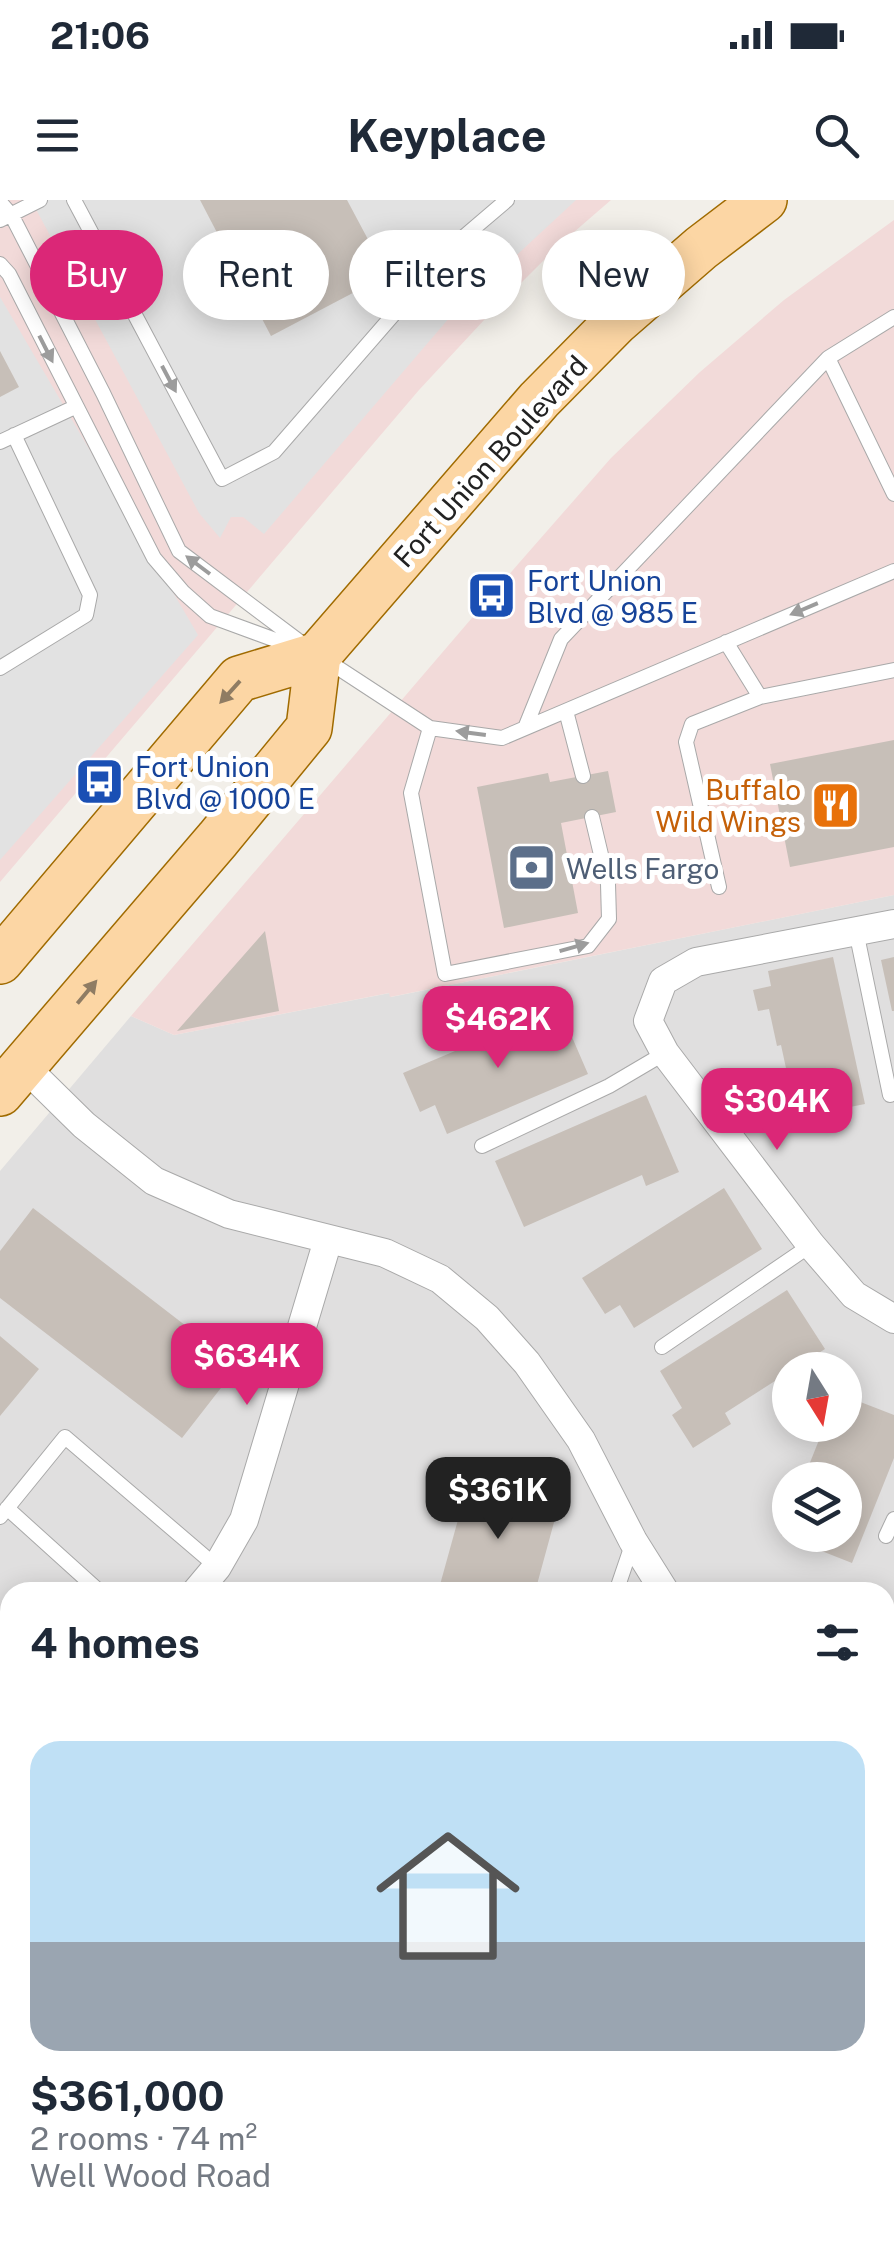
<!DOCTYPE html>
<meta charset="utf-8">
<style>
:root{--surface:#fff;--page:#f2f2f3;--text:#1f2937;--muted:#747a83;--line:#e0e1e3;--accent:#db2777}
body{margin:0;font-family:"Public Sans",sans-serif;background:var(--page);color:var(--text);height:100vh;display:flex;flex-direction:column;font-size:38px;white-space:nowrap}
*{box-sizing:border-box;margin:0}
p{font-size:32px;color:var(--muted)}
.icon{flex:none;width:55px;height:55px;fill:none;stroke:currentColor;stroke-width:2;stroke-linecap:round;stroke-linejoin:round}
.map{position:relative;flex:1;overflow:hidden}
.side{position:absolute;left:0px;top:1382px;width:895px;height:672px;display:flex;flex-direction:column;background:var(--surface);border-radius:30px 30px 0 0;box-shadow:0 5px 25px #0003}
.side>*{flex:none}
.banner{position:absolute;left:30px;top:30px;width:835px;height:90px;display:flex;gap:20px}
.needle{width:65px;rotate:169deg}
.fabs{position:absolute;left:772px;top:1152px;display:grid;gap:20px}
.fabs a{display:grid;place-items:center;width:90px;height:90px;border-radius:50%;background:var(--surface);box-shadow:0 5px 25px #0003;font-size:50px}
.price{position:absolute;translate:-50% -85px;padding:0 22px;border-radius:20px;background:var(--accent);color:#fff;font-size:32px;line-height:65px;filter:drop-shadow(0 2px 5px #0008)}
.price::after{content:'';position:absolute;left:50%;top:60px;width:30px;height:22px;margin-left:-15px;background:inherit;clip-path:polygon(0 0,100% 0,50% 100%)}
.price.selected{background:#222;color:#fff}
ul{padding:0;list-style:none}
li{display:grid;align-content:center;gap:20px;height:530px;padding:0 30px}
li+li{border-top:2px solid var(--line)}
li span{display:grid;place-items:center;height:310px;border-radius:30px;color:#555}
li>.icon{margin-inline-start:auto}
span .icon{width:180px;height:180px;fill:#fffc;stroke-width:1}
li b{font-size:42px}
h2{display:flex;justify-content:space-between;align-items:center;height:120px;padding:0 30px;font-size:42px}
.chip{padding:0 35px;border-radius:45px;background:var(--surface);box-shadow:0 5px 25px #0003;font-size:35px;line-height:90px}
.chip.selected{background:var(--accent);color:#fff}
.status{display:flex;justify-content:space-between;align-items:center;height:70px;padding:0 50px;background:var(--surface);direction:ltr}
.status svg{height:28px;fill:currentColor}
header{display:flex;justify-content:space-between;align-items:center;height:130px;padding:0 30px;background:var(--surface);font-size:45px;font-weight:700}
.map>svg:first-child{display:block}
.residential{fill:#e0dfdf;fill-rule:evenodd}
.commercial{fill:#f2dad9}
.grass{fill:#cdebb0}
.parking{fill:#e2e2e2}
.building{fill:#c7bfb8}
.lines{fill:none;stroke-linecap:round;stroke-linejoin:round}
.lane-casing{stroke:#a9a9a9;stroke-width:16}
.street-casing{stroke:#a9a9a9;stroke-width:30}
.primary-casing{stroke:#a06b00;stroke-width:48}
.lane{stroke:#fff;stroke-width:14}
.street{stroke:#fff;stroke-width:28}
.primary{stroke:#fcd6a4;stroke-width:45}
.oneway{fill:#9c9c9c}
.oneway2{fill:#8f7c63}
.labels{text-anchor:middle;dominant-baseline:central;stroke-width:10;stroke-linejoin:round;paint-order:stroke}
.street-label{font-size:28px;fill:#222;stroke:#fff}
.transit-label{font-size:28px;fill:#164399;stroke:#fff;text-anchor:start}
.food-label{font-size:28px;fill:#c56008;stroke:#fff;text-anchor:end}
.service-label{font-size:28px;fill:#4e5e75;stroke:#fff;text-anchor:start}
</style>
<div class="status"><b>21:06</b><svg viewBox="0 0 49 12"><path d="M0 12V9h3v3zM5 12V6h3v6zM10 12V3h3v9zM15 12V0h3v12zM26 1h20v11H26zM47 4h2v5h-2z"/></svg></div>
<header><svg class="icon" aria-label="menu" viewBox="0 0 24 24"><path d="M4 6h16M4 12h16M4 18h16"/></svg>Keyplace<svg class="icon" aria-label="search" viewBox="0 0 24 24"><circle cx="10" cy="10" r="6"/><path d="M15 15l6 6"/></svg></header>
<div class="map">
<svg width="894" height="2053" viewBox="0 0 894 2053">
<rect width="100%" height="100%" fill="#f2efe9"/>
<!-- residential -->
<path class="residential" d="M894,695V2053H179L172,2045H885V1392H10V1853L0,1841V971L131,816L174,835L390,793L391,797ZM790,1170H845V1225H790ZM790,1280H845V1335H790Z"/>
<!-- commercial -->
<path class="commercial" d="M0,0H611L559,45L485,119L419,190L0,682Z
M894,20V695L390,797L389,793L174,835L131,816L519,363L611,258L700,172L784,100Z"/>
<!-- grass -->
<path class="grass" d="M0,1841L10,1853V1969L0,1959Z
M78,2045H172L179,2053H85Z"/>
<!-- parking -->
<path class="parking" d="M31,0H576L450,117L264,334L243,317H231L220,338L199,313Z
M0,97L198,435L0,660Z"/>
<!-- building -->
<path class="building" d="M200,0H347L387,75L271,136Z
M0,151L19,187L0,197Z
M894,540V647L790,667L770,564Z
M608,571L616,612L561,623L578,713L504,728L477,587L548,573L550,582Z
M265,731L279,811L177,831Z
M833,757L865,904L835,910L838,925L800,933L781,845L777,846L769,809L758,811L753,790L771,786L768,771Z
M894,757V811H892L881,760Z
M559,807L588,874L447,934L435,905L420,912L403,873Z
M646,895L679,972L646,986L642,975L524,1027L495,961Z
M724,988L762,1049L634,1128L620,1105L605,1114L582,1078Z
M33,1008L238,1166L182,1238L0,1098V1051Z
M787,1090L825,1149L725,1213L731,1224L693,1248L672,1215L682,1208L660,1171Z
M0,1136L39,1169L0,1216Z
M845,1196L894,1215V1258L852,1363L781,1335L790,1314V1335H845V1280H803L825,1225H845Z
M469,1280L559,1304L535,1392H438Z
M894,1991V2053H836L843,2045H885V2001Z
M503,2045H646L636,2053H493Z"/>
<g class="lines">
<defs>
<path id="lane" d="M74,0L222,279L274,252L453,46L507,0
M0,2L12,16L103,193L179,351L308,448
M0,20L40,0
M0,64L9,74L154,358L183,392L210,416L300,449
M894,117L828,158L894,294
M0,242L75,207
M726,442L760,497L894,470
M326,460L430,528L502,538L894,371
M0,468L86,415L90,395L14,235
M566,511L583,576
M430,528L411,593L445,774L588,746L609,719L608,684L592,617
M525,528L561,439L828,158
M719,687L686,542L692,524L760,497
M856,731L890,895
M482,946L609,886L665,853
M662,1147L811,1045
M7,1308L100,1392
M0,1317L65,1237L217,1367
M886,1336L894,1319
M616,1392L633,1342
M0,1436L10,1444
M376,2053L385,2045"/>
<path id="street" d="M894,724L696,762L663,781L648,821L665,853L811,1045L854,1095L894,1119
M24,866L84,925L154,981L229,1014L385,1053L440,1079L487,1118L527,1163L581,1240L633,1341L665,1392
M196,1392L217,1367L244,1320L328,1040
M885,1474L894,1476
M0,1631L10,1619
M0,1753L10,1765
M885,1885L894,1871
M248,2045L255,2053
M753,2053L762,2045"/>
<path id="primary" d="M0,761L239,479L318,455L539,200L616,122L701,48L764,0
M0,893L218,639L309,528L318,455
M0,2026L10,2036"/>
</defs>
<!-- lane casing -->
<use href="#lane" class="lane-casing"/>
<!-- street casing -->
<use href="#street" class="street-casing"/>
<!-- primary casing -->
<use href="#primary" class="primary-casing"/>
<!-- lane -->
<use href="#lane" class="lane"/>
<!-- street -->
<use href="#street" class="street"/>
<!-- primary -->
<use href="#primary" class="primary"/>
</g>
<!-- one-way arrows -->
<defs><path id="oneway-solid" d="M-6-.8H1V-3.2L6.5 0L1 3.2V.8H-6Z" transform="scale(2.5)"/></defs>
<g class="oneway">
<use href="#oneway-solid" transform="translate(46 149) rotate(63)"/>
<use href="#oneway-solid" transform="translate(169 179) rotate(62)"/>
<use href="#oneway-solid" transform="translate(198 365) rotate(-143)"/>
<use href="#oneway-solid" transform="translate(804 409) rotate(157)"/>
<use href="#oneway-solid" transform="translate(471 533) rotate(-172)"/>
<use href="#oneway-solid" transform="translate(574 747) rotate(-16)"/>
</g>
<g class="oneway2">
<use href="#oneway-solid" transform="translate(230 492) rotate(132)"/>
<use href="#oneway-solid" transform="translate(87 792) rotate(-50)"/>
</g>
<!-- icons -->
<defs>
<symbol id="bus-square" viewBox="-11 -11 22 22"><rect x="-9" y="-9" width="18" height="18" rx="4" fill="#1a4fb4" stroke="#fff"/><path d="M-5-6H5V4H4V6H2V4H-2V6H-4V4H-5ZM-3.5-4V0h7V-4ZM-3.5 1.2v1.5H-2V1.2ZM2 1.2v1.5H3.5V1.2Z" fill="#fff"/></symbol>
<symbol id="restaurant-square" viewBox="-11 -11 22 22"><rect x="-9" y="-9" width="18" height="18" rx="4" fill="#e8710a" stroke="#fff"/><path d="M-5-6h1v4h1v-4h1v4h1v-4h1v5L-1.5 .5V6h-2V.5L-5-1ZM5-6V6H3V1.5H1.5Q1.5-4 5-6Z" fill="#fff"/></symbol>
<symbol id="bank-square" viewBox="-11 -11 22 22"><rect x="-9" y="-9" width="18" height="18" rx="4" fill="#5c6f8a" stroke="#fff"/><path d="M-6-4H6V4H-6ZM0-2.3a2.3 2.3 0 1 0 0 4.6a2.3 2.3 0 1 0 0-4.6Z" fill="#fff"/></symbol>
</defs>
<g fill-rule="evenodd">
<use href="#bus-square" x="464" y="368" width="55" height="55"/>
<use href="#bus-square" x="72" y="554" width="55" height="55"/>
<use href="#restaurant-square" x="808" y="578" width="55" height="55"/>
<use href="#bank-square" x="504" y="640" width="55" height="55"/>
</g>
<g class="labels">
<!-- street labels -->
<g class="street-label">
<text transform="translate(490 261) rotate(-48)">Fort Union Boulevard</text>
</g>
<!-- transit labels -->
<g class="transit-label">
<text x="527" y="380">Fort Union<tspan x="527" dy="32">Blvd @ 985 E</tspan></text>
<text x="135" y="566">Fort Union<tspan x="135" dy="32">Blvd @ 1000 E</tspan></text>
</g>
<!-- food labels -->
<g class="food-label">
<text x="801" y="589">Buffalo<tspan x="801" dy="32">Wild Wings</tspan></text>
</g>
<!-- service labels -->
<g class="service-label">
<text x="566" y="668">Wells Fargo</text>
</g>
</g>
</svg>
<div class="fabs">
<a><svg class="needle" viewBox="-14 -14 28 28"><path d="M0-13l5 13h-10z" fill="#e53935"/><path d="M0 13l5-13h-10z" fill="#747a83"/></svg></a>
<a><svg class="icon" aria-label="layers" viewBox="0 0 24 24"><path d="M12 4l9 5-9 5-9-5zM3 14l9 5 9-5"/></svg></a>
</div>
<b class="price" style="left:498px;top:871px">$462K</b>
<b class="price" style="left:777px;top:953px">$304K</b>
<b class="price" style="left:247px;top:1208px">$634K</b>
<b class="price selected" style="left:498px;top:1342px">$361K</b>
<div class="banner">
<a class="chip selected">Buy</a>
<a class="chip">Rent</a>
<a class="chip">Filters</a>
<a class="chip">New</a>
</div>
<section class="side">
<h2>4 homes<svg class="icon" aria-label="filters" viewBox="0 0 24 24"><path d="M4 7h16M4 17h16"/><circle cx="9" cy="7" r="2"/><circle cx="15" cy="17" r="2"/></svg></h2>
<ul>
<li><span style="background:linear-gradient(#bfe0f5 65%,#9aa5b1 0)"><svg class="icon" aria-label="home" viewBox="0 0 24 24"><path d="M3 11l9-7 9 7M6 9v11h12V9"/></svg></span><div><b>$361,000</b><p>2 rooms · 74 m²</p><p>Well Wood Road</p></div></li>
</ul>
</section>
</div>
